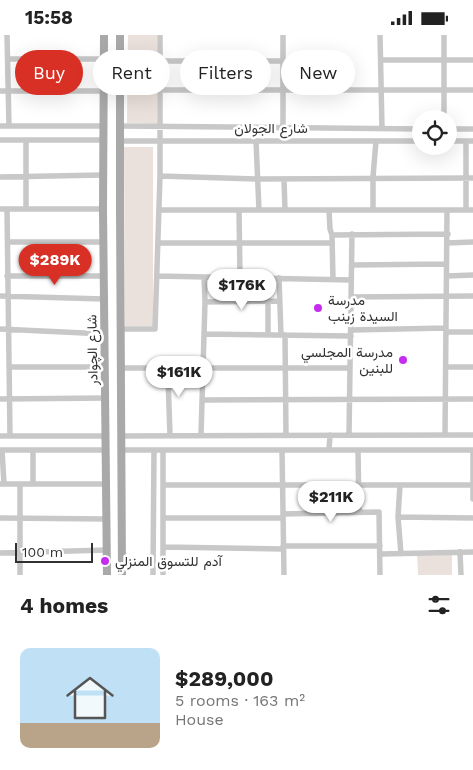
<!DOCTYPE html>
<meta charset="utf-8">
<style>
:root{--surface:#fff;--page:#f6f6f6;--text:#222;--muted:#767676;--line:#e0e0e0;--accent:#d93025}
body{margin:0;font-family:"Work Sans",Vazirmatn,sans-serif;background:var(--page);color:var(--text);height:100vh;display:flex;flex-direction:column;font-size:19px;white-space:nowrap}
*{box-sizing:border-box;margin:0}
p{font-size:16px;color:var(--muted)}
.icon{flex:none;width:28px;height:28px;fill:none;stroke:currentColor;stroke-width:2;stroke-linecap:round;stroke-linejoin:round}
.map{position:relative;height:540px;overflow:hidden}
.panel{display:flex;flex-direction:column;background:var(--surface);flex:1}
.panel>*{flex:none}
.guide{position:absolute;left:15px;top:15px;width:444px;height:45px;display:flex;gap:10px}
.fabs{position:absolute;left:412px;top:75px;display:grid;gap:10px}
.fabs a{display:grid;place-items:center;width:45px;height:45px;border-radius:50%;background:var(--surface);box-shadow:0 5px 20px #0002;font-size:25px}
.scale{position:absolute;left:15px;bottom:12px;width:78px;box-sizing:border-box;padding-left:5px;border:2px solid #313131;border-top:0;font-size:14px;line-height:18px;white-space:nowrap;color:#313131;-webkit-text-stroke:4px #fff;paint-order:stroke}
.price{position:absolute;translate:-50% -42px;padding:0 11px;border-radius:18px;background:#fff;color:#222;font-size:16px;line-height:32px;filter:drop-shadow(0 1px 2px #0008)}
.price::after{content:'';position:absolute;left:50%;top:30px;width:15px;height:11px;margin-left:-8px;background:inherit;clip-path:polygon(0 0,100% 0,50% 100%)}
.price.selected{background:var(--accent);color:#fff}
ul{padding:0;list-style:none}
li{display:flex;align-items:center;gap:15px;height:125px;padding:0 20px}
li+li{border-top:1px solid var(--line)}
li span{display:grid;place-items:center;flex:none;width:140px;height:100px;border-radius:10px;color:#555}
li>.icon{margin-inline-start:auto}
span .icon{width:60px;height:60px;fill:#fffc;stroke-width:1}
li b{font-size:21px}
h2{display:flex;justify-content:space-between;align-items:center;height:60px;padding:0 20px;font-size:21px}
.tag{padding:0 18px;border-radius:22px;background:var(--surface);box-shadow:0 5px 20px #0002;font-size:18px;line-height:45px}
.tag.selected{background:var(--accent);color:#fff}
.status{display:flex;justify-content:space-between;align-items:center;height:35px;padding:0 25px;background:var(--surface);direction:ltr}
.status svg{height:14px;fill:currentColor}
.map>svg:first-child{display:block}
.green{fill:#ebe1dc}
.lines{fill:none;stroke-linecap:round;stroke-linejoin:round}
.minor{stroke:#c8c8c8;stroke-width:5.5}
.major{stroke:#a9a9a9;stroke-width:8}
.poi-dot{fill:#c62dee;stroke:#fff;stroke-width:2}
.labels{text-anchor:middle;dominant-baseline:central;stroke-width:5;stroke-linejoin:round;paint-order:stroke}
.street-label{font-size:14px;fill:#313131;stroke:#fff}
.poi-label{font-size:14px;fill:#313131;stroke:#fff;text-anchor:start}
</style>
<div class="status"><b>15:58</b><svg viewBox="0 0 49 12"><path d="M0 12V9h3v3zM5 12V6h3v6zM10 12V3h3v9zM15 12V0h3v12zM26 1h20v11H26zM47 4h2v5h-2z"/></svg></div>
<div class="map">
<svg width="473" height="540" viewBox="0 0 473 540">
<rect width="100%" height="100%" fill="#fff"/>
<!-- green -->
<path class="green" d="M128,0H157V89L127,88Z
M124,112H153V291H125Z
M452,517V540H418L417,518Z"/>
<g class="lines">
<!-- minor -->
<path class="minor" d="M7,0L9,91
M283,0V93
M380,0L382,93
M8,24H104
M381,25H473
M160,26H283
M160,55H473
M0,56H104
M444,84V0
M0,91H104
M120,91L421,94
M449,94H473
M0,105H104
M120,106H421
M256,106L259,175
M449,106H473
M160,141L257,144L473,143
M0,142L103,140
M284,144L285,175
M0,174H103
M7,174L10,401
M26,174V105
M159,175H473
M239,175L240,242
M329,175L330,194L332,200L333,244
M373,175V142L376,106
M466,175V106
M332,200L448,199
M8,207H103
M158,208H332
M447,208L473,207
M352,230L446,229
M7,241H104
M157,241L351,245
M447,241L473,240
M279,243L281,300
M0,261L104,264
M351,262L473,261
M268,266V300
M205,267L279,266
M0,294L105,299
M120,294H155L160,141V0
M351,295L446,293
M446,297H473
M204,299L351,301
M285,300L286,400
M9,332H105
M446,332H473
M120,333H350
M161,333L168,342L170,401
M0,364L106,363
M203,365L473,364
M201,400L205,267L204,242
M349,400L352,199
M445,400L447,175
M0,401H106
M121,401L473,400
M0,415H106
M2,415L4,449
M121,415H473
M163,415V540
M282,415L284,540
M329,415L330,400
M358,415L359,477
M473,415V464
M0,449H106
M20,449V540
M33,449V415
M163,450H473
M400,450L398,482L401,519
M283,479L379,477L380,540
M398,482L473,483
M0,483L106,484
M163,483H283
M283,511H380
M163,512L283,514
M460,517L461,540
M0,518L107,515
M381,519L473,517
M153,540L154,415"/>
<!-- major -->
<path class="major" d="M104,0L103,174L107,540
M120,0V174L122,540"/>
</g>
<!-- markers -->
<g class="poi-dot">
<circle cx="318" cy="273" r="5"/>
<circle cx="403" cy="325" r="5"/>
<circle cx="105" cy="526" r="5"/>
</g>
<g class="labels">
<!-- street labels -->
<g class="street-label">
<text x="271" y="93">شارع الجولان</text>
<text transform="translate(92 315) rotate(-91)">شارع الچوادر</text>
</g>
<!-- poi labels -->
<g class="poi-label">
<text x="328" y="265">مدرسة<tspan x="328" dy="16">السيدة زينب</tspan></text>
<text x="393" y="317" text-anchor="end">مدرسة المجلسي<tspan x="393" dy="16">للبنين</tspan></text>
<text x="115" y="526">آدم للتسوق المنزلي</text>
</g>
</g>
</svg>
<div class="fabs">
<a><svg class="icon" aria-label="locate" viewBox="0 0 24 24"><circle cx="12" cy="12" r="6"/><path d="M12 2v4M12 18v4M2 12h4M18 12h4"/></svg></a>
</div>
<div class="scale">100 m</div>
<b class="price selected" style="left:55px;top:251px">$289K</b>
<b class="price" style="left:242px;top:276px">$176K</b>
<b class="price" style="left:179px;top:363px">$161K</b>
<b class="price" style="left:331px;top:488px">$211K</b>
<div class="guide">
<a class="tag selected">Buy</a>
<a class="tag">Rent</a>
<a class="tag">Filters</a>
<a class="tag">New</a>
</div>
</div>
<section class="panel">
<h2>4 homes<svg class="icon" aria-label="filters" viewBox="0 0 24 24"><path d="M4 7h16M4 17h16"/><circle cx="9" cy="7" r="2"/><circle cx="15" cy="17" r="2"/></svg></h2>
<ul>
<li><span style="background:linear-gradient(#bfe0f5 75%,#b9a48a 0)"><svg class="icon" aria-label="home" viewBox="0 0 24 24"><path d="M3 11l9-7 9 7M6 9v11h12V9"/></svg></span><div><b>$289,000</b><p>5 rooms · 163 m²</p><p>House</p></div></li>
</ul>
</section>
